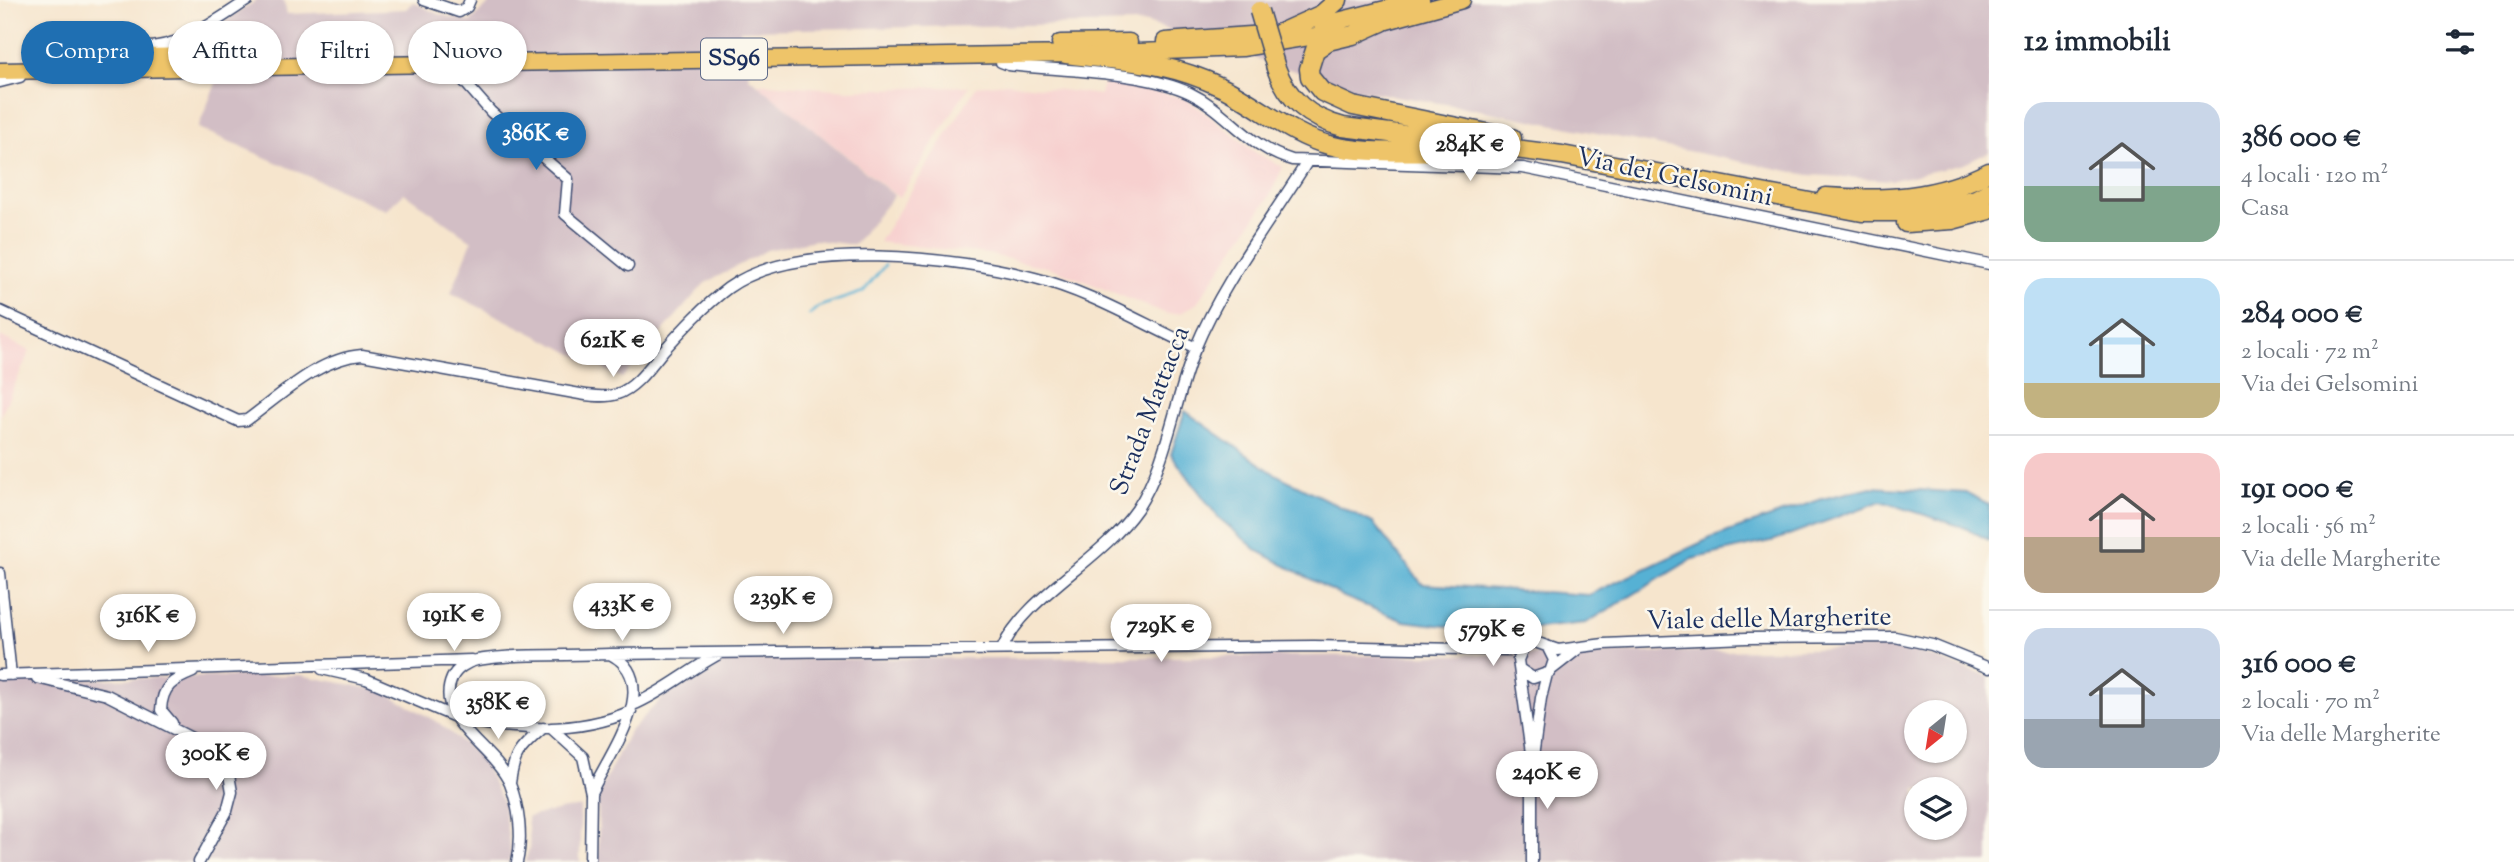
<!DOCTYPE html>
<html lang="it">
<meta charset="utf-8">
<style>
:root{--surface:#fff;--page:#f2f2f3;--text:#1f2937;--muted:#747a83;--line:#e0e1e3;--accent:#1f6fb2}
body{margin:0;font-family:"Sorts Mill Goudy",serif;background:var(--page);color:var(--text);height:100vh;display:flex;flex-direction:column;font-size:26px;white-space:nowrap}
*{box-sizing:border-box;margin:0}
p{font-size:23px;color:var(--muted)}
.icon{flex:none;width:38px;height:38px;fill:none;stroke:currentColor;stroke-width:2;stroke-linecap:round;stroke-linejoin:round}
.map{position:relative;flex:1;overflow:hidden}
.details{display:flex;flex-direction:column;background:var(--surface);width:525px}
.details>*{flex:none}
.hud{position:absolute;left:21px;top:21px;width:665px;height:63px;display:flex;gap:14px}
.needle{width:46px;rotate:210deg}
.controls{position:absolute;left:1904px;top:700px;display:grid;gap:14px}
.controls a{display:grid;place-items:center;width:63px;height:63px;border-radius:50%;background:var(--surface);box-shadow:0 2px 5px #0004;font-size:35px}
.price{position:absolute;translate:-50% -60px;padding:0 16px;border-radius:24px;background:#fff;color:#222;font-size:23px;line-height:46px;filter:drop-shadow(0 2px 4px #0008)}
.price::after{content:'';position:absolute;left:50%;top:42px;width:21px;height:16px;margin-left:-10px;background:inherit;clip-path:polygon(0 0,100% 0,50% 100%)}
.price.active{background:var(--accent);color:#fff}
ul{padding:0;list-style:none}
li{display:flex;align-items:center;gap:21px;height:175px;padding:0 35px}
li+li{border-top:2px solid var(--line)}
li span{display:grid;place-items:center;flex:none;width:196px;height:140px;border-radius:21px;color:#555}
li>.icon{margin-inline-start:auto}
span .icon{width:84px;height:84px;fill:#fffc;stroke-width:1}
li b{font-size:30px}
h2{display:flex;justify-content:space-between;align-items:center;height:84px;padding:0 35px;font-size:30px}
.tag{padding:0 24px;border-radius:32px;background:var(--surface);box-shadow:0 2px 5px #0004;font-size:24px;line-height:63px}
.tag.active{background:var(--accent);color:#fff}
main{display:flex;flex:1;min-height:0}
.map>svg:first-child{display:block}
.built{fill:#f7d0cf}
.industrial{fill:#d2bec5;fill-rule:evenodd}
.water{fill:#56b1d4;stroke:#387099;stroke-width:2}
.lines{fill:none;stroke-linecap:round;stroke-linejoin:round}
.stream{stroke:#56b1d4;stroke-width:2.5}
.minor-casing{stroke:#3c4a6f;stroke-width:13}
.primary-casing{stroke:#3c4a6f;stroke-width:19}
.motorway-casing{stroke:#3c4a6f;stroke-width:21}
.minor{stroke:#fff;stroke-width:10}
.primary{stroke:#eec469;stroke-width:16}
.motorway{stroke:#eec469;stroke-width:18}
.motorway-bridge-casing{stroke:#3c4a6f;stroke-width:21;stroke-linecap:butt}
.motorway-bridge{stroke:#eec469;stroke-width:18}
.labels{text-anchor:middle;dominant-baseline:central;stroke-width:5;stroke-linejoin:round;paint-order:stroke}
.shield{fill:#fbf7ec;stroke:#5e6b89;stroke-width:2}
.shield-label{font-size:24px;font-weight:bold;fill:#1b2f5e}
.street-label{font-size:26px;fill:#1b2f5e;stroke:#fbf7ec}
</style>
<main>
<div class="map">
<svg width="1989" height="862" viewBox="0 0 1989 862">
<rect width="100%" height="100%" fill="#fbf7ec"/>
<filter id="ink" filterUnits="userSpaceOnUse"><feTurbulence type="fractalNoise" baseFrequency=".0143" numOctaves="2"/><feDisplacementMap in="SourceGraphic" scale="14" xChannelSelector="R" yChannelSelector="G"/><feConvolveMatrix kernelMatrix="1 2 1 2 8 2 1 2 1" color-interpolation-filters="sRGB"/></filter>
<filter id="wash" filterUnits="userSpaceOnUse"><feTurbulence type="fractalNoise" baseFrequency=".00686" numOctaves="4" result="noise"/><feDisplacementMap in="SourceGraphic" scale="28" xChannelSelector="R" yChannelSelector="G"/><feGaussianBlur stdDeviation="1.57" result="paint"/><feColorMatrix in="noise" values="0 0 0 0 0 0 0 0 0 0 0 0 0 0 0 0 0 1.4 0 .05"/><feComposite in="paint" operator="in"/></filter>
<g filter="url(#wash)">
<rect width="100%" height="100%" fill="#f6e5cd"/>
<!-- built -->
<path class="built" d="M756,83L849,90L969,86L899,198Z
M1007,83L1100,95L1103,83L1137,87L1187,99L1256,153L1283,167L1269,197L1196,304L1181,313L1167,314L1054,269L987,254L879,242L977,86Z
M0,336L30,351L0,417Z"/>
<!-- industrial -->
<path class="industrial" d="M257,0H284L287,14L406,9L413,2L438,14L470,22L493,0H1989V152L1964,164L1893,180L1809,175L1470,108L1347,88L1147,23L740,30L749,77L894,195L854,245L815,240L767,250L704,284L622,378L451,293L472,241L404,193L386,210L198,128L220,73L206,41L211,31Z
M1903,647L1989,677V862H599L598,795L629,732L671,689L716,660L1584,654ZM1916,712H1955V751H1916ZM1916,789H1955V828H1916Z
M300,675L383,691L439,723L481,758L503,803L511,855L508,862H0V681Z
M580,806V862H525L530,846L527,817Z"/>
<!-- water -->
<path class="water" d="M1185,411L1273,473L1373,523L1422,584L1589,595L1711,538L1822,499L1871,487L1967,493L1989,504V540L1963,527L1881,501L1775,540L1692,559L1586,623L1497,632L1404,621L1344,597L1258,551L1218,517L1171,454Z"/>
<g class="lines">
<!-- stream -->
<path class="stream" d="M809,315L818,307L863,292L885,265"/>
</g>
</g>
<g filter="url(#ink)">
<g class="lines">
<defs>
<path id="minor" d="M424,0L459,12L467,7L470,0
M135,47C177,51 214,22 248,0
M1001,55V62L1009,65C1061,71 1143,71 1190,93C1228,111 1247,147 1292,160L1523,168L1989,264
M459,63L462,79L491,112L568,179L565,214L628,266
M0,82L20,77
M0,311L238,421L247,420C281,395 319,358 362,355L580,394C592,396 606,398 617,394C636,388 651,365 663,351C683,329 704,306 728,288C797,238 957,257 1035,278C1091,292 1143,324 1196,348
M0,573L11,675
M1002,649C1025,596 1101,561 1137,509C1168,461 1174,401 1195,349C1222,283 1269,223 1307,162
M610,654L1314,646L1509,650L1524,646
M322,669L366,679L455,717
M1521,670L1533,678L1550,672L1554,660L1547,646
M1551,670L1578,649
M0,675L471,660
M37,678L107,695L215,750L228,769L232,792L227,811L199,862
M633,705C664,692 690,669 721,653
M457,719C514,730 577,735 631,711
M172,723L161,710C162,686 173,680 193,672
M551,728L583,757L591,793L590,862
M1533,757L1541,698L1547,674
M510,783C514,752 521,748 543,728
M517,862C523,837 519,807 510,784C495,748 433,721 452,678C456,669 467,662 477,660C520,653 567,656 610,654C665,682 609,754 591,793
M1532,862V760L1518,660L1524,646L1535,642L1558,650L1604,644L1746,638L1895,637L1932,645L1989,668"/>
<path id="primary" d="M1322,25L1421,0
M1372,25L1462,0
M1165,41L1265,34
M1060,43L1129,42
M1112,53L1242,48L1340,32
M140,57L202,56
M0,71L1079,54"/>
<path id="motorway" d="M1382,22L1353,35L1328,41L1315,50L1309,69L1310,77L1322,92L1353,106L1512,138
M1280,33L1322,14L1338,0
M1066,54C1125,62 1165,60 1221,87C1258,104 1289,135 1329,145C1367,155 1412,150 1452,152
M1276,68C1288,100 1309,118 1343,127L1562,155L1862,212H1920L1976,199L1989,192
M1826,197C1883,201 1937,199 1989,172
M1906,223L1952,220L1989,210"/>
</defs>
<!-- minor casing -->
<use href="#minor" class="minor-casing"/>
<!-- primary casing -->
<use href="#primary" class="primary-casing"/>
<!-- motorway casing -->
<use href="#motorway" class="motorway-casing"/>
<!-- minor -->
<use href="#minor" class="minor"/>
<!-- primary -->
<use href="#primary" class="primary"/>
<!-- motorway -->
<use href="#motorway" class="motorway"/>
<defs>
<path id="motorway-bridge" d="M1259,11L1276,68"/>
</defs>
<!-- motorway-bridge casing -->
<use href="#motorway-bridge" class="motorway-bridge-casing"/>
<!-- motorway-bridge -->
<use href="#motorway-bridge" class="motorway-bridge"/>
</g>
</g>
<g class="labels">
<!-- shield labels -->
<rect class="shield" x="701" y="38.5" width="66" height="41" rx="5"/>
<g class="shield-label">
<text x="734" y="59">SS96</text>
</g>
<!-- street labels -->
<g class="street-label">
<text transform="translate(1674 178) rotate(12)">Via dei Gelsomini</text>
<text transform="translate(1151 411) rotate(-69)">Strada Mattacca</text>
<text transform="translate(1769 620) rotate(-1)">Viale delle Margherite</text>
</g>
</g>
</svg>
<div class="controls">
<a><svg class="needle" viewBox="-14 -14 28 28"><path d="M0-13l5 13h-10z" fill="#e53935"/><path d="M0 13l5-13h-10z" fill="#747a83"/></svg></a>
<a><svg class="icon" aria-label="layers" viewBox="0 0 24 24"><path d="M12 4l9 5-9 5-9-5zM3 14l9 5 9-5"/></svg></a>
</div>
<b class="price active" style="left:536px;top:172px">386K €</b>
<b class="price" style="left:1470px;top:183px">284K €</b>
<b class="price" style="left:613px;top:379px">621K €</b>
<b class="price" style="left:783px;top:636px">239K €</b>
<b class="price" style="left:622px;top:643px">433K €</b>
<b class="price" style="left:454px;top:653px">191K €</b>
<b class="price" style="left:148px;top:654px">316K €</b>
<b class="price" style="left:1161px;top:664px">729K €</b>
<b class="price" style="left:1493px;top:668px">579K €</b>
<b class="price" style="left:498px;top:741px">358K €</b>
<b class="price" style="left:216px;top:792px">300K €</b>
<b class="price" style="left:1547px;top:811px">240K €</b>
<div class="hud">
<a class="tag active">Compra</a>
<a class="tag">Affitta</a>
<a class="tag">Filtri</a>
<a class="tag">Nuovo</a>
</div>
</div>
<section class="details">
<h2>12 immobili<svg class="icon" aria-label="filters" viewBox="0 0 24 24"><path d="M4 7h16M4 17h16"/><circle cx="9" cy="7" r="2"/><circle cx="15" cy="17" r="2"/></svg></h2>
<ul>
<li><span style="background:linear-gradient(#c9d6e8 60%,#7fa58c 0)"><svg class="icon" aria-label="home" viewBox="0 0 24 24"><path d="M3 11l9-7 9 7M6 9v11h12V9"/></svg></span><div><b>386 000 €</b><p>4 locali · 120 m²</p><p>Casa</p></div></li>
<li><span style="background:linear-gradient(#bfe0f5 75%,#c2b280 0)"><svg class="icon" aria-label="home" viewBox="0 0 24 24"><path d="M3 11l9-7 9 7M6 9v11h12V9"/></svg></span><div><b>284 000 €</b><p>2 locali · 72 m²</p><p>Via dei Gelsomini</p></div></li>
<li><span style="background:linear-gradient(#f6c9c9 60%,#b9a48a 0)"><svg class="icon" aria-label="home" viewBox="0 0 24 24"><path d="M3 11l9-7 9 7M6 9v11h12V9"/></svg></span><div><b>191 000 €</b><p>2 locali · 56 m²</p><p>Via delle Margherite</p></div></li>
<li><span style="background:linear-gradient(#c9d6e8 65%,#9aa5b1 0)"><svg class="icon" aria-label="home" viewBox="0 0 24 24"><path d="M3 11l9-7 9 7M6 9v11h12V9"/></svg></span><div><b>316 000 €</b><p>2 locali · 70 m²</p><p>Via delle Margherite</p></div></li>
</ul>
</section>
</main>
